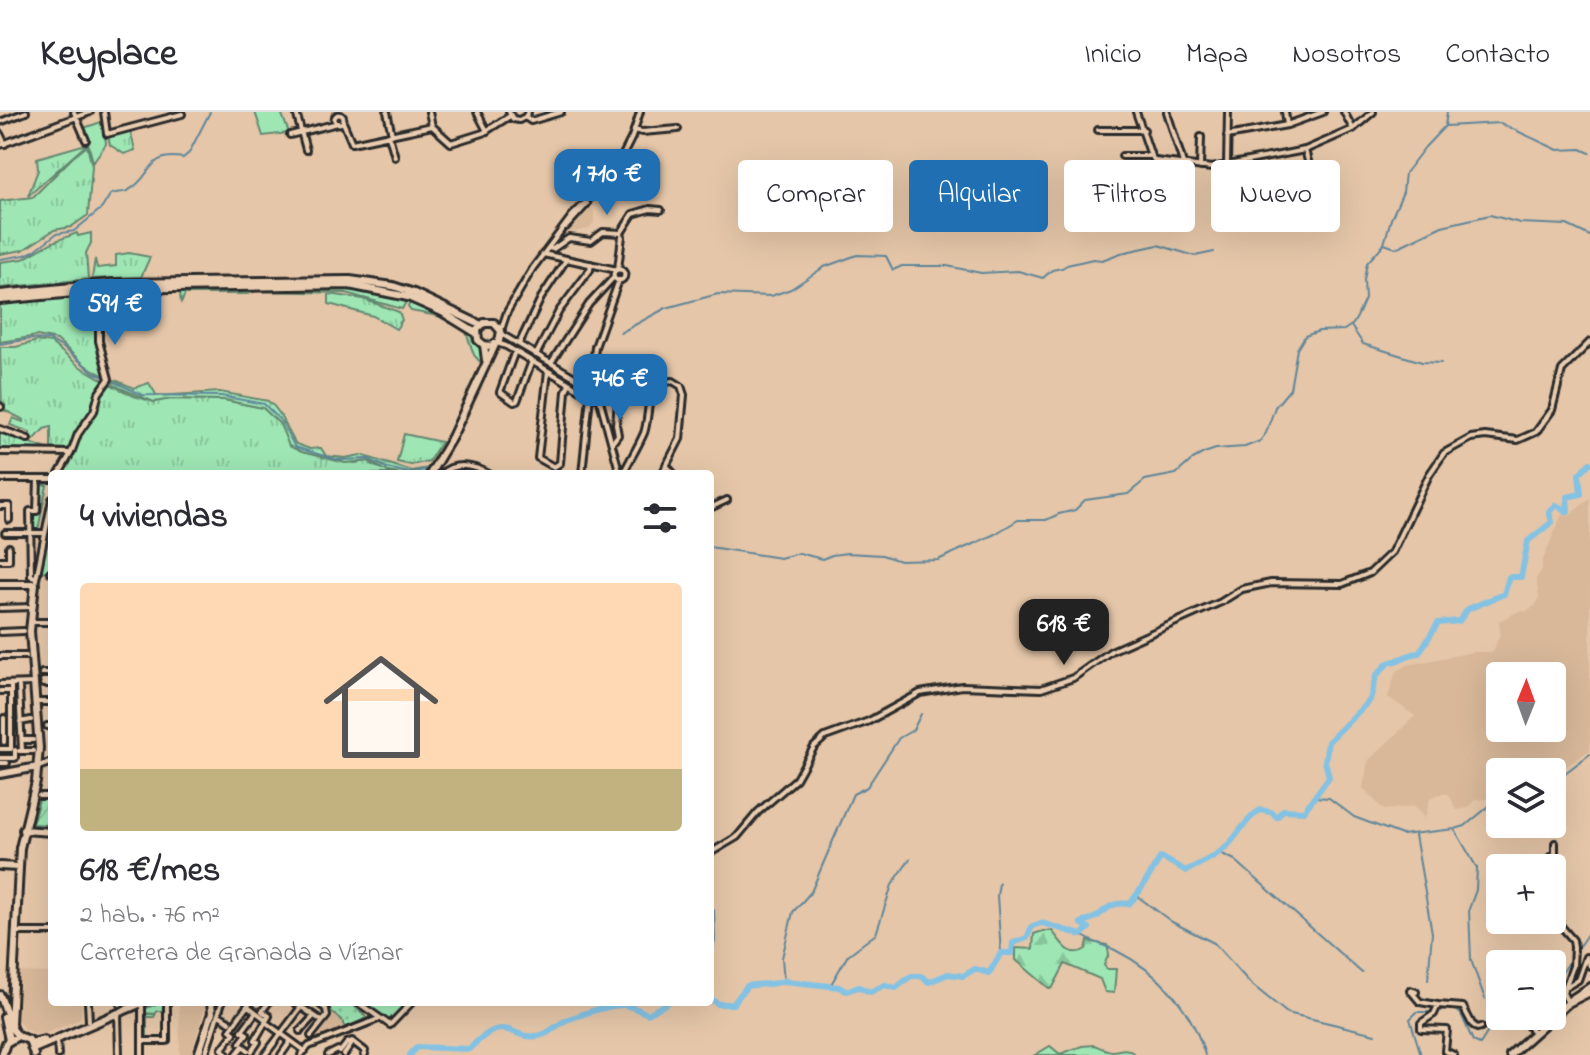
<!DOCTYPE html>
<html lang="es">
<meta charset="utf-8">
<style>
:root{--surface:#fff;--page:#f2f2f3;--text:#2b2b33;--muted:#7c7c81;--line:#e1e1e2;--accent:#1f6fb2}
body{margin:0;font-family:"Indie Flower",sans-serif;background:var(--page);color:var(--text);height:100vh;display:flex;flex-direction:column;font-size:30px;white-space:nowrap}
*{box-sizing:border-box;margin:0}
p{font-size:26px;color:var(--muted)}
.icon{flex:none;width:44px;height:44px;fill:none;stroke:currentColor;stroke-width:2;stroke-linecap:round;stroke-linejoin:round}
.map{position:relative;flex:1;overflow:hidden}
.panel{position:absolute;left:48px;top:358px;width:666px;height:536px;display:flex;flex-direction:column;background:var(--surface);border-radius:8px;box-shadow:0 8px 32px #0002}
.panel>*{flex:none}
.guide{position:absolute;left:738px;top:48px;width:732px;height:72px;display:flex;gap:16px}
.needle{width:52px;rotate:1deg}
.fabs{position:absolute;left:1486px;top:550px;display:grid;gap:16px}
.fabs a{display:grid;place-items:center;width:80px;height:80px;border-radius:8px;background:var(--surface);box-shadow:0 8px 32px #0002;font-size:40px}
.price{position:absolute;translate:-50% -68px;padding:0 18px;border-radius:16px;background:var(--accent);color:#fff;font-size:26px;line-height:52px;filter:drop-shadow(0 2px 4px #0008)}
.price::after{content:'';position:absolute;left:50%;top:48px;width:24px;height:18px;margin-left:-12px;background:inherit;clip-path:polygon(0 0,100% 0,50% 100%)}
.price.active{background:#222;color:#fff}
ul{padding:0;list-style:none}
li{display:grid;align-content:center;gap:16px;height:424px;padding:0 32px}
li span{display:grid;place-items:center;height:248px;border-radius:8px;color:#555}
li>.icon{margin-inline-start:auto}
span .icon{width:144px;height:144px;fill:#fffc;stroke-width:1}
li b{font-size:34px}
h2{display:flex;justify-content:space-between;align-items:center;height:96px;padding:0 32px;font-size:34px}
.tag{padding:0 28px;border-radius:8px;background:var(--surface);box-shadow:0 8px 32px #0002;font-size:28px;line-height:72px}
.tag.active{background:var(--accent);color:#fff}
header{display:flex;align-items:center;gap:48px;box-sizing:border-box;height:112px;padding:0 40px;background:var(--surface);border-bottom:2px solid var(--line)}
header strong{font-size:38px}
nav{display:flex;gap:44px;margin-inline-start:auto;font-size:28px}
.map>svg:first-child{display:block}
.built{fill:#d8b899;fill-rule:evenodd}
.grass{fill:url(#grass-tufts);stroke:#648870;stroke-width:2}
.forest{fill:url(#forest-firs);stroke:#648870;stroke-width:2}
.park{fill:url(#park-dots);stroke:#648870;stroke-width:2}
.garden{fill:url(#garden-furrows);stroke:#648870;stroke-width:2}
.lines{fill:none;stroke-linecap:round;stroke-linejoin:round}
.stream{stroke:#60869a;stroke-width:2}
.river{stroke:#84c2e4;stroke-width:6}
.minor-casing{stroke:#2b2b2b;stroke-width:10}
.major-casing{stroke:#2b2b2b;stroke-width:12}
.minor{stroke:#eacdb1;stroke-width:4}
.major{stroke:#eacdb1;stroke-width:6}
</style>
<header>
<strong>Keyplace</strong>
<nav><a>Inicio</a><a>Mapa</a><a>Nosotros</a><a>Contacto</a></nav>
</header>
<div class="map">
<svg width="1590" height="943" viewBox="0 0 1590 943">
<defs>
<pattern id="grass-tufts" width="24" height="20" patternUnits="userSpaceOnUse" patternTransform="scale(2)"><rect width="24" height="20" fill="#9ee6b4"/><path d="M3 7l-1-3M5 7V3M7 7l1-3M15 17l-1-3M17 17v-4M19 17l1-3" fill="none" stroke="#88c59b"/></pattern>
<pattern id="forest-firs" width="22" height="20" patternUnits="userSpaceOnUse" patternTransform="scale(2)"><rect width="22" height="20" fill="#9ee6b4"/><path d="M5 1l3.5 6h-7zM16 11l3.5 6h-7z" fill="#88c59b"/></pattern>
<pattern id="park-dots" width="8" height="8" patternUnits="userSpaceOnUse" patternTransform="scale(2)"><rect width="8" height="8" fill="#9ee6b4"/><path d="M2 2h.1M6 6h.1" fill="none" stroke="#88c59b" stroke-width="1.8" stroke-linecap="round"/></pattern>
<pattern id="garden-furrows" width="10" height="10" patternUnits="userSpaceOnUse" patternTransform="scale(2)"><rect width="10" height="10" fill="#9ee6b4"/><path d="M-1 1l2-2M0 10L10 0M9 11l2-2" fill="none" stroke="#88c59b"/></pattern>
</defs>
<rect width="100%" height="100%" fill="#e5c6a8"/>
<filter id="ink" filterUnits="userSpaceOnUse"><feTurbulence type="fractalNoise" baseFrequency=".0125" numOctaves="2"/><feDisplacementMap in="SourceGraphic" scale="16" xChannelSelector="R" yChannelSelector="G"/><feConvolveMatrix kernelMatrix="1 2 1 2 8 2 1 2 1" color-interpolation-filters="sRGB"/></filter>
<g filter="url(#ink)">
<!-- built -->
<path class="built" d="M590,96L594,99V110L589,117L566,121Z
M1590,386V638L1552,664V660H1500V680L1484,688L1476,687L1467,696L1456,698L1449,682H1440L1430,686L1425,707L1415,694L1384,698L1363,676L1368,649L1415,604L1388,585L1396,560L1408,553L1473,540H1493L1500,522L1499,509L1521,498L1525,500L1535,494L1539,486L1536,467L1542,457V450L1562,402L1569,404ZM1552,564V616H1500V564Z
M20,860L52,861V890H82L80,907L44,922H36L24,917L18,908Z
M179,890H198L205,894L191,943H180Z
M331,900L342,908L346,916L314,928L312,925Z"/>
<!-- grass -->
<path class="grass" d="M255,0H281L289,21L263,24Z
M104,9L106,32L93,50L84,16Z
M130,18L135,38L124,42L110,33L108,24Z
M86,32V33L28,84L38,58L37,46Z
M87,34L92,54L88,103L71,115L54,118L23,138L0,142V89L33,85L72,46Z
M77,121L78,124L91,121V131L86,141L88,167L0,176V150L23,147L53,130Z
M129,141L150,145L141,165L92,167L95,147L97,156L116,154V143Z
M345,178L378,181L407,188L402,197L346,181L256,179L247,182H185L181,192L180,181H161L158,184L152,181H133L130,185L126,182L139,180Z
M90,182L89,185L98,207L99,241L108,266L85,253L57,228L37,224L0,230V191Z
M329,182L363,187L399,200L402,208L396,217L373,204L329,192Z
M410,190L468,219L475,232L482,238L481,251L474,243L466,220L438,204L411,199L408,195Z
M37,229L51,231L79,254L105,269L97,280L92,297L68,337L51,336V315L44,317L34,328L30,326V320L10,313L13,306L23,310L24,308L2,297L0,235H16Z
M108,271L134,284L154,290L171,287L224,288L263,296L280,312L290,334L302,340L355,351L369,349L374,354L400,362H63L80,320Z
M0,320L50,338L0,337Z
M404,322L441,330L429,349L411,353L397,350Z
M39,373H47L38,418H32V401L39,400Z
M52,396V458L40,460Z
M363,890H407L389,910Z"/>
<!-- forest -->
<path class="forest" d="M115,268L134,276L149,271L157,284L220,280L268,289C283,300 286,318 296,332L310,337L321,336L326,344L345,346L361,343L411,359L429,356L426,361L400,362L388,360L369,349L345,351L302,340L289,334L280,312L263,296L224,288L171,287L154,290L113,273Z
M1043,819H1052C1061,829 1069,848 1086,837L1088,829L1107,833L1109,842L1104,853L1107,857H1116L1114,881L1105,880L1100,867L1065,852L1053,875L1050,877L1016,848V836L1033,837L1034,822Z
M1094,933C1099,935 1107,939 1112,939C1123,938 1126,934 1135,943H1035L1050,934L1060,942L1082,934Z"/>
<!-- park -->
<path class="park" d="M318,890H350L367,906L345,916L342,908Z"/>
<!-- garden -->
<path class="garden" d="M39,688H52V713L32,712Z
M161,890H165V899H157L154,905H147V924H144V902H155L144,901V897Z"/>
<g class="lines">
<!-- stream -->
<path class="stream" d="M1446,14L1500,11L1558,38L1581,37L1590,41
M1384,132L1396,136L1442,114L1490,103L1520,111L1567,113L1590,124
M0,147L25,143L34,139L56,122L74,119L102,96L110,83C117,79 124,82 129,78C152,66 147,39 183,46L189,41L210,0
M1351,214L1363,232L1422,250L1441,251
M620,221L666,196L718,182L771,184L791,177L824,155L857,143L886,144L893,158L902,154H947L981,161L1018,159L1043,166L1052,158L1062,156L1067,153L1093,147L1102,148L1121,141L1158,133L1195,144L1214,140
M0,232L31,227L49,228L62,235L93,260L143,283L221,284L264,292L280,308L295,335L337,348L368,347L387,356L409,361L428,357
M438,359L446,362
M710,435L780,446L799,441L822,447L832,443L847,441L882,443L900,449L938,448L995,422L1018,408H1046L1059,402L1075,398L1085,388L1128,382L1145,368L1176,362L1193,347L1204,341L1216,337L1245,335L1260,329L1266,321L1275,295L1290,277L1297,237L1305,224L1319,219L1344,218L1353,212L1357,205L1365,187L1364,168L1367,151L1384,132L1391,107L1403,80L1405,61L1425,35L1445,14L1447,0
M1552,671L1590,642
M1315,685L1329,686L1354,705L1402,723L1455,717L1465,714L1500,685
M1455,718L1477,756L1476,778L1469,797L1471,848L1485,887
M1415,723L1432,821L1428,868
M1220,741L1235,748L1362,861
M999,771L997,784L1001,841
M1137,784L1172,810L1214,831L1251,872L1287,901L1375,922
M1081,823C1092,830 1104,833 1115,838C1159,860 1192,896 1205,943
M1575,840L1590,818
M710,846L715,829L714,798
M784,869L782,846L793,800L811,780L853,682L867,675L899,626L913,618L921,602
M830,874L848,843L876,822L892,773L910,747
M1552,875L1572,846
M1439,898L1450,895L1461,902L1473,929L1480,932L1500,901
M1421,943L1410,907L1417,900H1433"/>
<!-- river -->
<path class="river" d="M710,886L718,892H733L747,874C759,872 774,873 784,869L839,875L846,879L859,875L870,880L885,873L896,876L911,864H921L929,870L948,862L963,864L975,857L989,861L1001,841H1012L1013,831L1027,826L1032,814L1042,811L1081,823L1089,816L1081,811C1087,807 1094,808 1099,803C1110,794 1114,790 1129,792C1142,779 1150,761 1161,745L1186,759C1198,752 1214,746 1225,736C1238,724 1246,706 1260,698L1271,700L1277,705L1283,698L1304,699L1329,665L1325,649L1328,630L1370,588L1376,564L1388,551C1400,549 1407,542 1419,541L1438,511L1459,509L1468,497L1504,482L1509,465H1521L1528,429L1552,410L1549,400L1556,393L1568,400L1567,385L1581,382L1579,362L1590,351
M410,943L417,935L469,937C510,896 509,932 542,923C552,920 559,910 569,907C584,902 608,892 624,893C632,894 640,899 648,902L669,890"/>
<defs>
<path id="minor" d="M74,0L86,28
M104,0L107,22L182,2
M296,0L306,38
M387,0L392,23
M429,0L432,14L451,31L483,21L510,4
M477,0L487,19
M509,0L513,7L519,8L525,5L528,0
M1136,0L1151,44
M1167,0L1183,51
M1285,0L1287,13
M1344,0L1353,17
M334.5 7a4.5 4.5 0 1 1 9 0a4.5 4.5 0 1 1-9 0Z
M525,5L531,9L561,0
M0,10L26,0
M343,10L352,31L432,14
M634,18L642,20L678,17
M1098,18H1144
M0,22L5,32
M290,23L338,11
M389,24L395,45
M1227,24L1287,13L1323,0
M0,33L90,0
M1305,38L1312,64
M1122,44H1151
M1151,44L1155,49L1212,56L1305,38L1353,17L1373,0
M1227,53L1228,0
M1200,55L1201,25
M566,115L587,92
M548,136L553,137L569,126L591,129L603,120L621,121L633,102L650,97L661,98
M543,142L617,158
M618,157L622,124
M613.5 163a5.5 5.5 0 1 1 11 0a5.5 5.5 0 1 1-11 0Z
M501,218L507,200L533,156L572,104L598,78L619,51L632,25L640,0
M501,222L590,274
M497,231L506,234L589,283
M519,232L541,186L566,148
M515,239L500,280L514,290L517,289L532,249
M536,243L559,199L590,158L591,152
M551,251L589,192L614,165
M548,259L538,346L554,355L560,351L566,279L569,272
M591,279L600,289L620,362
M0,294L1,295
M0,317L28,327
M612,331L618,323L616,312L621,257
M0,340L70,341
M666,353L674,362
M59,362L71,341L78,322L94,299L99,281L109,267L99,229V202
M441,362C454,350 474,353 489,362
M582,362L595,235L619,168
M623,362C629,349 638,335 644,321C651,302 643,270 673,269L681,274L684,283L680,327L662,362
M0,367H52
M0,394H9V408
M710,396L727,388
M5,421H44
M0,448H9V435
M50,460H52
M36,465L31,464L30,399H37L38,367
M35,472L52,387
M0,496L32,495
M30,510H52
M0,520L24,519
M0,544H26
M42,561H52
M43,569H52
M0,572L35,571
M43,572H52
M19,575L22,639
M0,579H9
M37,590H52
M4,606V630
M20,610L31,608
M47,614H52
M22,628H33
M0,637H11V572
M19,639H33
M0,646H15V638
M0,651H7
M38,655L52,650
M39,684H52
M710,741L737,725L758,700L796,667L814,635L825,625L869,609L920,581L962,574L1041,577L1073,566L1111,539L1221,490L1242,477L1271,471L1342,472L1370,461L1392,440L1429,363L1444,341L1471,326L1485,324L1518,328L1536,320L1552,298L1562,258L1590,230
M1543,756L1547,748L1555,741V731
M1552,772L1560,813L1573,828L1574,835L1573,854L1563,881L1568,891
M15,820H52
M1586,845L1590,854
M1566,875L1578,868L1586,845
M1416,880L1410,878L1420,890L1438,893
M1567,889L1590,874
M88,890L89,909
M294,890L322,909
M357,890L390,913L412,890
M120,892V890
M248,894L265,907
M118,901L119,943
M219,903L230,910
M268,912L305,939
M300,919L313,905
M1534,920L1529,915L1540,904
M311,924L327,904L326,897L317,890
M255,928L269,904L262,899L269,890
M57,929L58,943
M142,929H167V890
M240,931L247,922L242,919L256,900
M252,939L258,930
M142,943V891
M205,943L222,890
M224,943L226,941L222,937L234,921L230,918L250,890
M236,943L243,934L248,938
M265,943L301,895
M281,943L290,930
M301,943L309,934L378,907
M328,943L338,938L340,940L347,931L352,929L365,939
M344,943L353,930
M364,943L365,942
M1454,943L1445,939L1447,918L1421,917V911L1434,902L1438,893L1463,895L1472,912L1477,916L1481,915"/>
<path id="major" d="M0,182L114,171L350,168L393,174L414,181L481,213
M0,188L116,177L349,173L408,185L442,200L476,221
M484,233L491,234L499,229L501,219L494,211H484L477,218L478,228L484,233L486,248
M430,362L452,325L495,233
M0,472H35L30,519L39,636L36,670L20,736L11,912
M0,662L38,655
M23,718L52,720
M0,754L18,755
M0,883L13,918L18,924
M4,905L9,928
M31,931L44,928
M34,937L144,890
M2,943L6,931L18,924L29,928L34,943
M198,943L212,901L211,890
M1510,943L1568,891L1590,880"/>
</defs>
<!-- minor casing -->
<use href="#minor" class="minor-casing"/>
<!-- major casing -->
<use href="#major" class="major-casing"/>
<!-- minor -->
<use href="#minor" class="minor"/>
<!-- major -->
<use href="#major" class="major"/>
</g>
</g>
</svg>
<div class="fabs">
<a><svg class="needle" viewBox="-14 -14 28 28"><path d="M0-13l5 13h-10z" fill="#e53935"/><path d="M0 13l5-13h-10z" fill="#7c7c81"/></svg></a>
<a><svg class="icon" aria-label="layers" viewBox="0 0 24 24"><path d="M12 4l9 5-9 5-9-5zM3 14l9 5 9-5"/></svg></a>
<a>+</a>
<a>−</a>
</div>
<b class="price" style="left:607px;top:105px">1 710 €</b>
<b class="price" style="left:115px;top:235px">591 €</b>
<b class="price" style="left:620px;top:310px">746 €</b>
<b class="price active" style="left:1064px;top:555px">618 €</b>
<div class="guide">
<a class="tag">Comprar</a>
<a class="tag active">Alquilar</a>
<a class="tag">Filtros</a>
<a class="tag">Nuevo</a>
</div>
<section class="panel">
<h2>4 viviendas<svg class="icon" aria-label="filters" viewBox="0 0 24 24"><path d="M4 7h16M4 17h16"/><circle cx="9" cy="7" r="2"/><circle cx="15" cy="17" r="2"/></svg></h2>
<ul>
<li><span style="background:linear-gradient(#ffd9b3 75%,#c2b280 0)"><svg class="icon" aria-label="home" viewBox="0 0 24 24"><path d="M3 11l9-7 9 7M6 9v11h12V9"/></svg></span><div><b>618 €/mes</b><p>2 hab. · 76 m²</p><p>Carretera de Granada a Víznar</p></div></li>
</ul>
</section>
</div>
